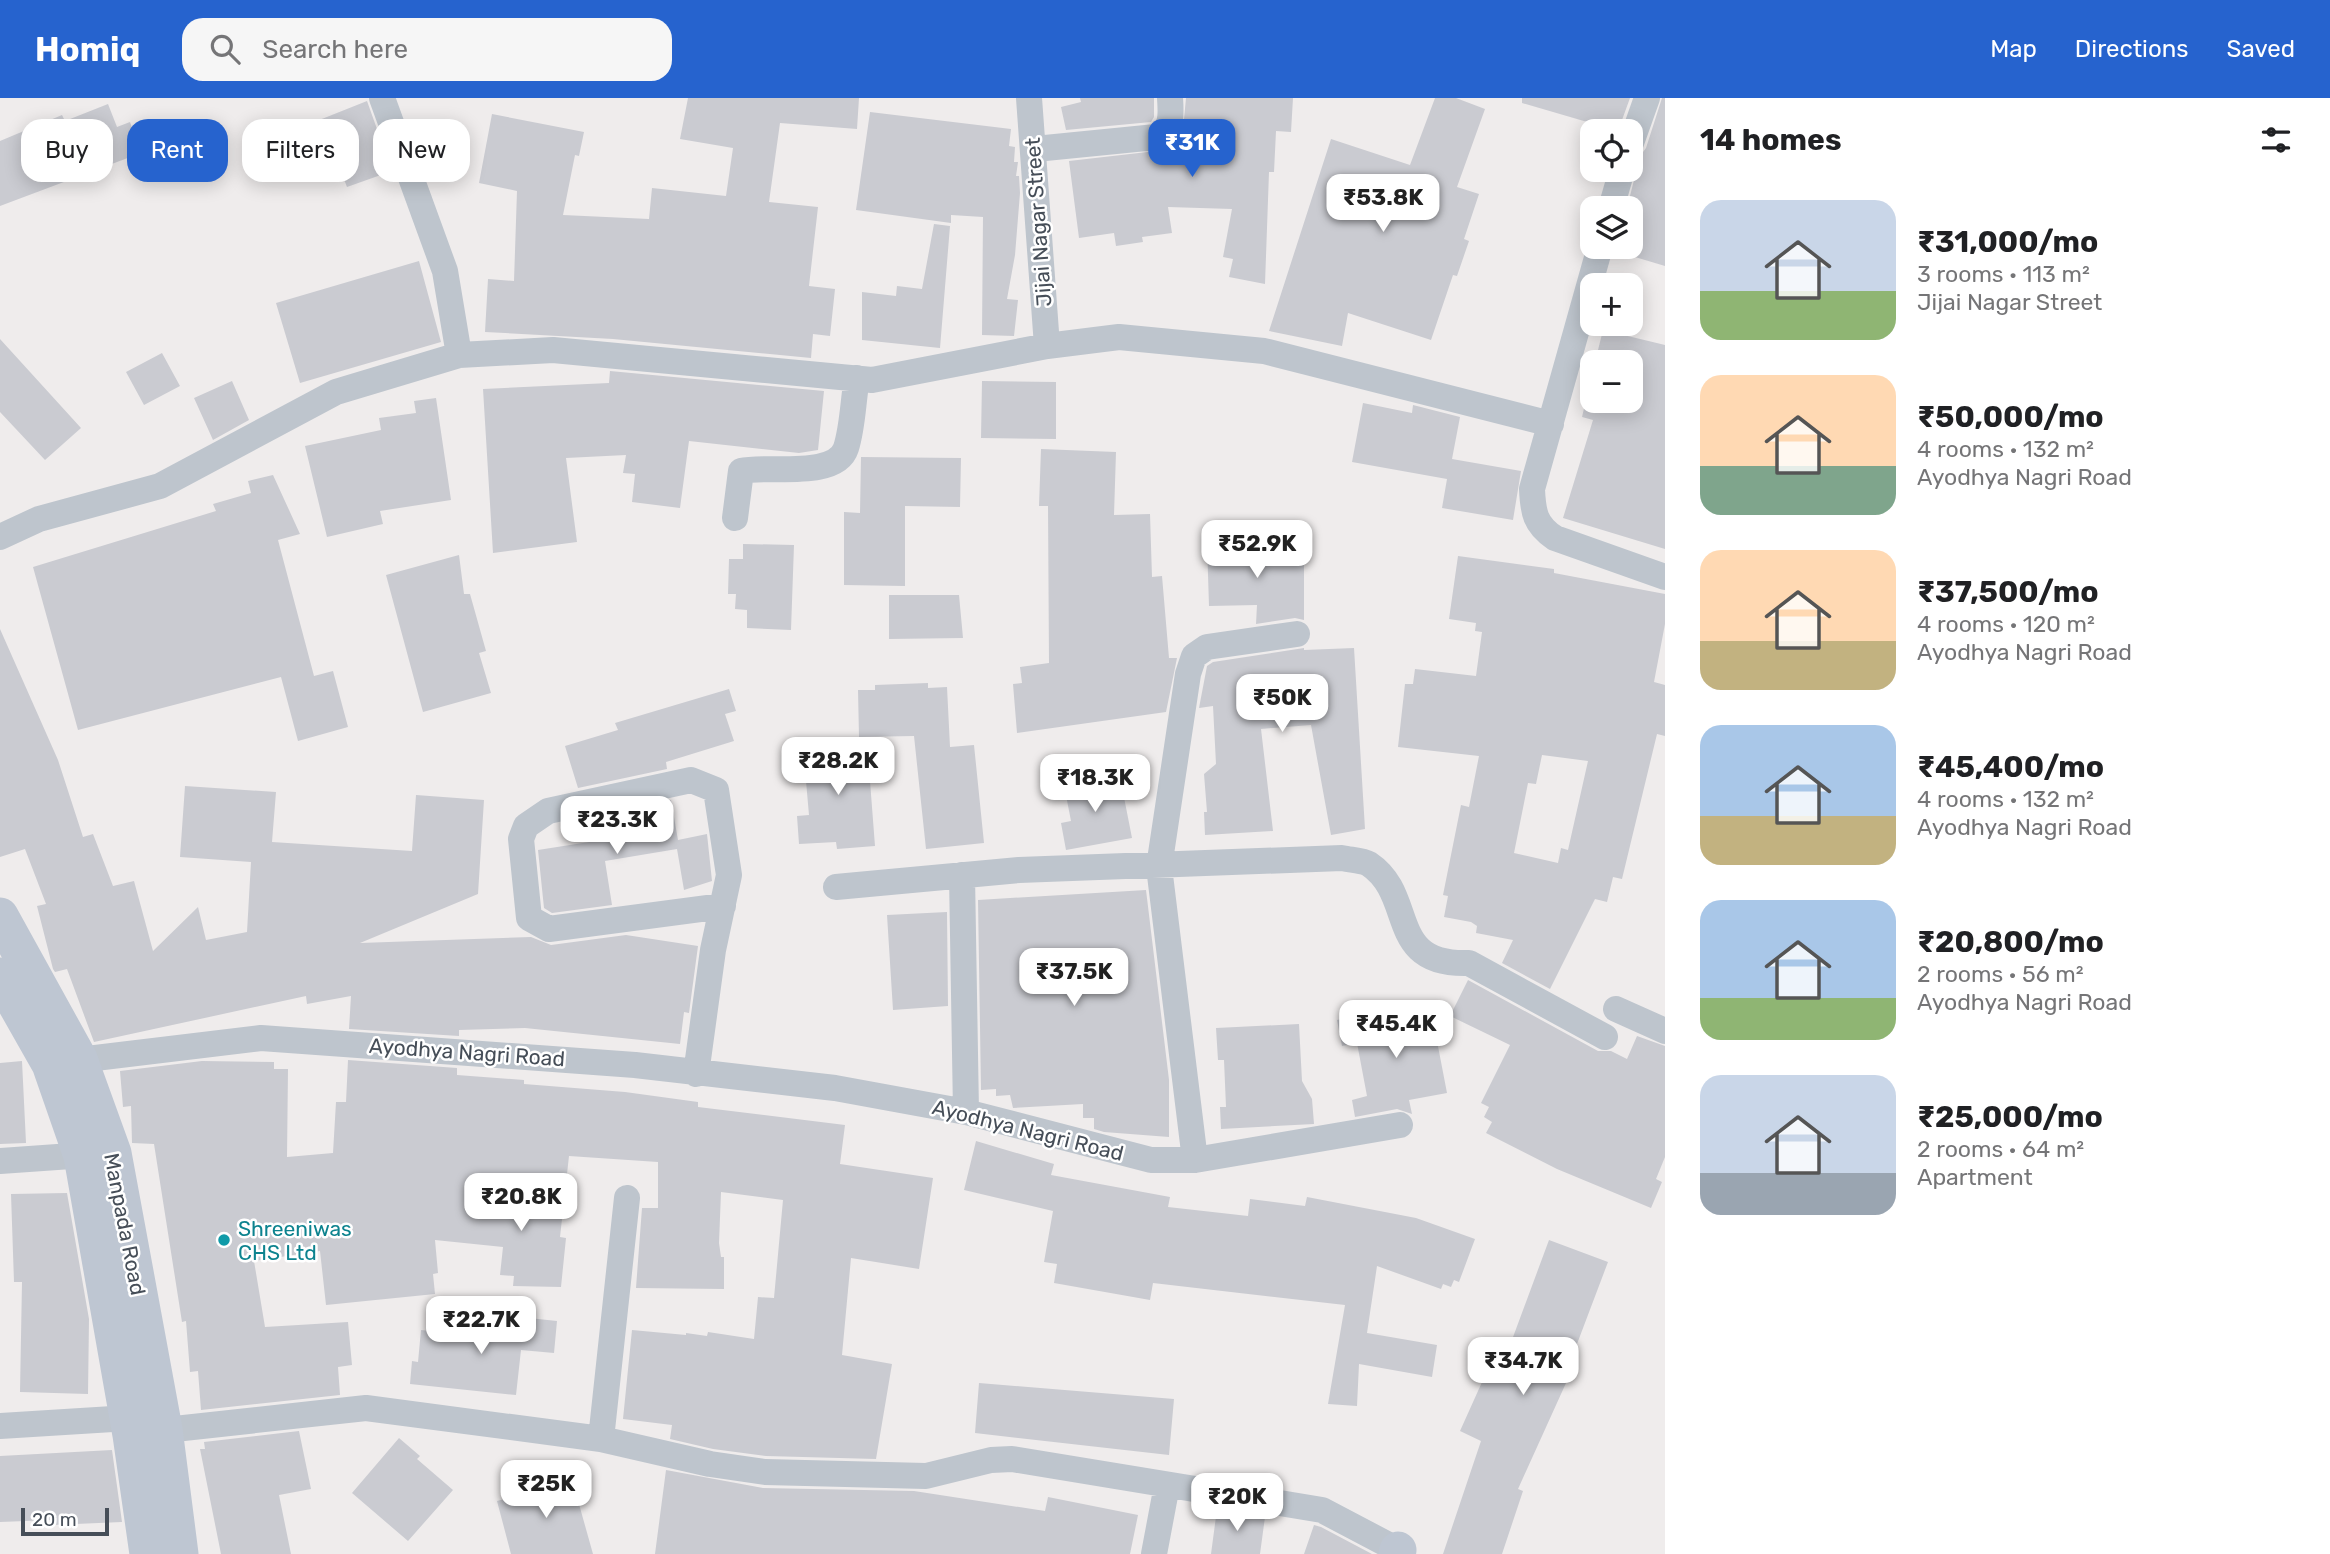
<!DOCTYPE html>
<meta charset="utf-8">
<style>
:root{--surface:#fff;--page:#f6f6f6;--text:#202124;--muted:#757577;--accent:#2663ce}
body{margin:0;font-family:Rubik,sans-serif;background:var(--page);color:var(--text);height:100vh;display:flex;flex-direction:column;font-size:26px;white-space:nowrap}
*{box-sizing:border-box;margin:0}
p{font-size:23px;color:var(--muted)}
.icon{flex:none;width:38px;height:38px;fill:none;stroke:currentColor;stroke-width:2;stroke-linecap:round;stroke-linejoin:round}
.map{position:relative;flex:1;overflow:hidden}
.drawer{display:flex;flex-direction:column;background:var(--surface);width:665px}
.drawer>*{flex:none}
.top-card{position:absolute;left:21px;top:21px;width:665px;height:63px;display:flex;gap:14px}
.tools{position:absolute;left:1580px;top:21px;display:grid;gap:14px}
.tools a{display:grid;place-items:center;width:63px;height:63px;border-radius:14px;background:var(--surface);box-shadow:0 4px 18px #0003;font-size:35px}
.scale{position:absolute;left:21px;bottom:18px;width:88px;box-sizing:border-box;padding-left:7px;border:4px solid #464e58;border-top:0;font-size:19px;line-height:24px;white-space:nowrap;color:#464e58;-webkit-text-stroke:5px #fff;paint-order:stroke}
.price{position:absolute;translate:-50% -60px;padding:0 16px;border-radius:14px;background:#fff;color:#222;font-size:23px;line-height:46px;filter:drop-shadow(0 2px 4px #0008)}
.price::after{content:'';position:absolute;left:50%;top:42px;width:21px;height:16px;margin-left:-10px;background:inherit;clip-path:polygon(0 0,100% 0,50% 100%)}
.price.on{background:var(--accent);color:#fff}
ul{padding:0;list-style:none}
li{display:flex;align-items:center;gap:21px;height:175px;padding:0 35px}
li span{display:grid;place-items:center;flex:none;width:196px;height:140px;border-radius:21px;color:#555}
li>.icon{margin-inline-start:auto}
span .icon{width:84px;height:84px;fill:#fffc;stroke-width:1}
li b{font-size:30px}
h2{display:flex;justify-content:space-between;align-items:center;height:84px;padding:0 35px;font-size:30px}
.pill{padding:0 24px;border-radius:21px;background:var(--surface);box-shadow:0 4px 18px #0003;font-size:24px;line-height:63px}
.pill.on{background:var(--accent);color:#fff}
header{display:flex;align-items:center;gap:42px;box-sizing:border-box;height:98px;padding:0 35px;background:var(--accent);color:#fff}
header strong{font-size:33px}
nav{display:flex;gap:38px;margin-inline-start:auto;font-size:24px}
.search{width:490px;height:63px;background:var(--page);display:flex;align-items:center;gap:18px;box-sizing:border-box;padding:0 24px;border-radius:21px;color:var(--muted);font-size:26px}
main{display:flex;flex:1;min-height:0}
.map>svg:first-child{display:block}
.building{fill:#cacbd1;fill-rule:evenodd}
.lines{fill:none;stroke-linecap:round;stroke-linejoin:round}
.street{stroke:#bec5cd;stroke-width:26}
.secondary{stroke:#bec6d2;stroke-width:37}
.culture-dot{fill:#0f9aa8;stroke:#fff;stroke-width:2.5}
.labels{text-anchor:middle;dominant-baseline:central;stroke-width:5;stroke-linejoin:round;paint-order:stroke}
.street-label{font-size:21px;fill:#464e58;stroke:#fff}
.culture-label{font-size:21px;fill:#0d838f;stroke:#fff;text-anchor:start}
</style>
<header>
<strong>Homiq</strong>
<div class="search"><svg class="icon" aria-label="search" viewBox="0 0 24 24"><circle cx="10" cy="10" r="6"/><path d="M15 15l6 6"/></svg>Search here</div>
<nav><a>Map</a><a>Directions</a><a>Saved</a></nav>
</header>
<main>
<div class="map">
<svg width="1665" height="1456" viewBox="0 0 1665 1456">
<rect width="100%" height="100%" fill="#efecec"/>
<!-- building -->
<path class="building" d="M688,0H859L857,31L780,25L769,104L818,109L809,188L835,191L830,238L813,236L811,260L613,241L485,234L488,181L514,183L517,93L479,85L492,16L584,34L579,58L575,57L563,117L649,121L652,90L726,98L733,50L680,41Z
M1080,0H1154V19L1151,24L1066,32L1061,9L1081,4Z
M1186,0H1293L1291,34L1276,33L1274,74H1269L1265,186L1229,179L1233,161L1223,159L1232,111L1168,109L1172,135L1142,139L1143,144L1116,148L1114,135L1079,140L1069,63L1165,52L1183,32Z
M1435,0H1456L1485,11L1457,89L1479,96L1464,141L1469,143L1457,178L1453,177L1431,242L1348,215L1342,248L1269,233L1331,41L1410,67Z
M1522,0H1630L1618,33L1522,5Z
M1662,0H1665V168L1615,153V149H1631V110H1627L1640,58L1646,50Z
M367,3L392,73L347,89L340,71L325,76L319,61L270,78L259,46Z
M108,6L117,29L130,24L141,55L0,108V43L62,17L65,23Z
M870,14L1011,31L1009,48L1015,49L1014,64H1018L1016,78H1019L1020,95L1015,157L1007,201L1018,202L1014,238L982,237L983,119L951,117V125L856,112Z
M934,126L950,128L940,250L862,242V194L896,198L897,188L922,191Z
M419,163L441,244L300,285L276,205Z
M1603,232L1665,247V451L1563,420L1593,322L1582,319L1592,276V303H1631V264H1595Z
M0,241L81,330L45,362L0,314Z
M162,255L180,288L144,307L126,274Z
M610,273L824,293L818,352L799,355L689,343L680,410L632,404L635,376L623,375L626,357L566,360L577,444L493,455L483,291L609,285Z
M232,283L249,322L213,342L194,300Z
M982,283L1056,284V341L981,340Z
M436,300L451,402L380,413L383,426L327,439L305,348L381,332L379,320L416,315L414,303Z
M1363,305L1412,315L1413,307L1460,319L1452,361L1521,373L1513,422L1442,410L1447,381L1352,364Z
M1041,351L1116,354L1114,417L1150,416L1152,479L1162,478L1169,560H1177L1166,614L1017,635L1013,586L1022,585L1020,569L1049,565L1048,408H1039Z
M861,359L961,360L960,409L905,408V488L844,487V414L860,415Z
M273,377L300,436L278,442L314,578L333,573L348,629L298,643L281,579L78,632L33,469L216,413L213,406L251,395L248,383Z
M1251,444V451H1304V522L1295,520L1256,526L1257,507L1209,508L1207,445Z
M743,446L794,447L791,532L747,530V512L735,511L736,496H728L729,461H743Z
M459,457L464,496H470L486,553L479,555L491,595L423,614L386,477Z
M1458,458L1554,471V475L1665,496V526L1654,584L1665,587V638L1657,636L1622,781L1613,779L1607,804L1595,801L1550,891L1502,865L1513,842L1476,835L1477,828L1471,824L1444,819L1448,798L1443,797L1461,707L1469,709L1479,658L1398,649L1405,586H1413L1415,571L1476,578L1482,534L1475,533L1476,525L1449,521ZM1542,657L1588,663L1568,752L1561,750L1558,765L1514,755L1528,685L1536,686Z
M889,497H959L963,540L889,541Z
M0,531L58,662L83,739L93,736L113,788L134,783L153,853L198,809L206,842L247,834L251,764L180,759L185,688L276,694L272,744L412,753L416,697L484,702L478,796L360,845L531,839L551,847L626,837L698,848L689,915L684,914L680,946L525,930L459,932V938L349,931L351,898L307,906L306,898L94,944L67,871L55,874L53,871L37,808L46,806L25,751L0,759Z
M1304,550V552L1354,550L1365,731L1331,737L1311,627L1261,631L1273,733L1205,737L1204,714H1207L1204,676L1216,666L1213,608L1199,610L1207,568L1213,564Z
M928,585V590L947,589L950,649L974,647L984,745L926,751L914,638L859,639L858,592H875V587Z
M729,591L736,613L725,616L734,643L666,664L667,671L578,690L565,648L618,632L615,625Z
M867,644L875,748L837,751L836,744L799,746L797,718L809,717L803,649Z
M1085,678L1088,690L1121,684L1132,740L1066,752L1061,725L1071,723L1063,682Z
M671,702L678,742L707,736L712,783L684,792L677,751L605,763L612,807L552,815L544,810L538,752L589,744L586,721Z
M1146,792L1169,982V1039L1104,1034L1094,1031V1020H1083V1006L1013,1010L1010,997L996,998V991L981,992L978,802Z
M947,814L948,908L893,912L887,817Z
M1468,882L1598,953H1611L1627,961L1637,938L1665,948V1059L1656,1081L1662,1084L1651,1110L1557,1071L1486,1035L1492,1024L1484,1019L1489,1009L1481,1005L1510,947L1450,918Z
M1388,912L1390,924L1440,915L1445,942L1437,943L1447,995L1409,1002L1412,1016L1397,1011L1355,1019L1352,1002L1367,998L1357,945L1342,948L1337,922Z
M1299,926L1302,983L1312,1001L1314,1026L1221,1031L1220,1009H1226L1224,962H1218L1216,930Z
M348,962L457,970V977L524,982V986L625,994L698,1004V1009L845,1027L840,1066L933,1080L919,1171L851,1160L842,1257L892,1266L876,1361L766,1358L713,1351L670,1341L672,1327L623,1321L632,1232L686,1237V1235L707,1238L708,1234L754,1241L758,1199L774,1200L783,1102L721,1094L719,1145L721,1159H724V1191L636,1190L642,1110H658V1064L569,1058L560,1139L566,1140L561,1189L513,1188L514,1178L500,1177L503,1149L435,1142L438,1175L433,1176L435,1196L326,1207L320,1153L254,1163L265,1229L348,1224L352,1267L338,1269L340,1297L201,1312L198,1273L190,1274L186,1223L182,1224L154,1046L132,1045L131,1008L123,1009L120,973L202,963L274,964V971H288L287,1059L333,1055L336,1004H346Z
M22,963L26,1045L0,1046V965Z
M976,1043L1054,1066L1051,1077L1170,1099L1168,1109L1248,1118L1250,1101L1305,1108L1307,1099L1416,1120L1475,1141L1459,1184L1454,1182L1451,1189L1443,1186L1441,1191L1377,1168L1367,1235L1437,1247L1432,1279L1359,1266L1357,1308L1328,1306L1345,1207L1153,1185L1150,1202L1054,1185L1057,1166L1044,1164L1053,1113L964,1092Z
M67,1095L89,1221L88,1296L20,1294L22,1184H14L11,1096Z
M1549,1142L1608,1164L1563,1283L1566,1285L1518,1391L1523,1393L1502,1456H1443L1481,1343L1460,1333L1496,1253L1506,1258Z
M510,1218L557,1223L554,1255L521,1252L516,1297L410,1286L412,1263L418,1264L421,1232L488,1239L489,1227L508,1229Z
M979,1285L1174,1301L1169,1357L975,1335Z
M299,1333L311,1391L279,1397L291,1456H221L200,1351H205L204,1344Z
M399,1340L420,1358L417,1361L453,1392L408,1443L352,1395Z
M112,1352L122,1424L52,1427V1422L0,1424V1358Z
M666,1372L763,1390L914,1393L1045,1413L1048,1399L1138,1417L1130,1456H655Z
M570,1374L593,1456H511L497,1403L547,1390L545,1381Z
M1217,1411L1265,1419L1260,1456H1211Z
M1314,1427L1321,1429L1372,1456H1304Z"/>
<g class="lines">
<!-- street -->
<path class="street" d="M382,0L445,173L459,257
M1029,0L1047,248
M1631,45L1647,0
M1035,51L1156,39C1173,30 1171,17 1170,0
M1611,110L1622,72
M1600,149L1532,391C1533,414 1535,427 1555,440L1665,479
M735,420L741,373C768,367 836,381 846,350C853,328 853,302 857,280
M0,439L39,421L160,388L336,294L459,257L553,252L872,282L1047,248L1119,239L1264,253L1551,326
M962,777L966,1014
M836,789L1019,772L1342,760C1350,762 1362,762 1369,766C1417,798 1385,868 1469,865L1605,939
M1616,911L1665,933
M62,964L261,940L635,967L835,990L966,1014L1151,1062H1195L1400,1027
M696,976L713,852L729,777L716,692L691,682L548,713L526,728L521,741L529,820L549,831L723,808
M1195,1062L1159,769L1188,576L1194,558L1207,549L1297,536
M0,1063L100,1056
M0,1328L145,1319
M147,1334L366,1310L601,1341L710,1366L765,1374L926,1378L991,1362L1012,1361L1322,1412L1398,1452
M601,1341L627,1100
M1154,1456L1167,1387"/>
<!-- secondary -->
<path class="secondary" d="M0,818L79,961L113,1055L164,1331L180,1456
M0,878L50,966L82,1058L131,1337L148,1456
M1397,1456L1398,1452"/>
</g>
<!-- markers -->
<circle class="culture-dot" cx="224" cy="1142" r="7"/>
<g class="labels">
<!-- street labels -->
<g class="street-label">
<text transform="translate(1038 124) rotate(-94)">Jijai Nagar Street</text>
<text transform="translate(467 954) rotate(4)">Ayodhya Nagri Road</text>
<text transform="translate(1028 1032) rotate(14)">Ayodhya Nagri Road</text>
<text transform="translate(125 1126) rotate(79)">Manpada Road</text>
</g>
<!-- culture labels -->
<g class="culture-label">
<text x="238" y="1130">Shreeniwas<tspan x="238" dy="24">CHS Ltd</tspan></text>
</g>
</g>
</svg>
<div class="tools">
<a><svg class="icon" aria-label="locate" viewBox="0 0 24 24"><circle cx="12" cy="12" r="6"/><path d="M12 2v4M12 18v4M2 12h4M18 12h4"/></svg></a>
<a><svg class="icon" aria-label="layers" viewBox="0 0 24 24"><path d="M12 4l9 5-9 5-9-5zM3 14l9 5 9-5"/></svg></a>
<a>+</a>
<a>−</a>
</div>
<div class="scale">20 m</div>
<b class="price on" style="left:1192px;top:81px">₹31K</b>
<b class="price" style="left:1383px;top:136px">₹53.8K</b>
<b class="price" style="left:1257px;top:482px">₹52.9K</b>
<b class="price" style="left:1282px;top:636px">₹50K</b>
<b class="price" style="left:838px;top:699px">₹28.2K</b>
<b class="price" style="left:1095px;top:716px">₹18.3K</b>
<b class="price" style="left:617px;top:758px">₹23.3K</b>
<b class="price" style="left:1074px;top:910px">₹37.5K</b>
<b class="price" style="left:1396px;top:962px">₹45.4K</b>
<b class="price" style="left:521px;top:1135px">₹20.8K</b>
<b class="price" style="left:481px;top:1258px">₹22.7K</b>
<b class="price" style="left:1523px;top:1299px">₹34.7K</b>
<b class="price" style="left:546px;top:1422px">₹25K</b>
<b class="price" style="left:1237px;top:1435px">₹20K</b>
<div class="top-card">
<a class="pill">Buy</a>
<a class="pill on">Rent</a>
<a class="pill">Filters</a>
<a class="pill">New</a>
</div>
</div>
<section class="drawer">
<h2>14 homes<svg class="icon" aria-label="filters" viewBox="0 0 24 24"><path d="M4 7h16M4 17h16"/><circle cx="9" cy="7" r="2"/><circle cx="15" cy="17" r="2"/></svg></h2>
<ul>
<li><span style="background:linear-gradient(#c9d6e8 65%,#8fb573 0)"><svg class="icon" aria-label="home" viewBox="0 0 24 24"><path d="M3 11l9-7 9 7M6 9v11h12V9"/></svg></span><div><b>₹31,000/mo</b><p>3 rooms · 113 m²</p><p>Jijai Nagar Street</p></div></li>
<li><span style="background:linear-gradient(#ffd9b3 65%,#7fa58c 0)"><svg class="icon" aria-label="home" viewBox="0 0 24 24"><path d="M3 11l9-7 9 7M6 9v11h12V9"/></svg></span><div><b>₹50,000/mo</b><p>4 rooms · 132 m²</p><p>Ayodhya Nagri Road</p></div></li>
<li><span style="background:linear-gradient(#ffd9b3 65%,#c2b280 0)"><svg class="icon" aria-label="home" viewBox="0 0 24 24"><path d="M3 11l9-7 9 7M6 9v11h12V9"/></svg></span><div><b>₹37,500/mo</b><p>4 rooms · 120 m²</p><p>Ayodhya Nagri Road</p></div></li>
<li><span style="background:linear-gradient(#a9c7e8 65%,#c2b280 0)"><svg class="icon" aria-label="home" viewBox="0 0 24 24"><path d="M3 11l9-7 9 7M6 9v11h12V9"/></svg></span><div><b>₹45,400/mo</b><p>4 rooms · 132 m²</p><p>Ayodhya Nagri Road</p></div></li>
<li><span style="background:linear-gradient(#a9c7e8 70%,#8fb573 0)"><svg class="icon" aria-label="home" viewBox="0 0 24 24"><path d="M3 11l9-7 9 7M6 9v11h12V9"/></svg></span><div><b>₹20,800/mo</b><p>2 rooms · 56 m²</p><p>Ayodhya Nagri Road</p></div></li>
<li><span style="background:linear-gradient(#c9d6e8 70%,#9aa5b1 0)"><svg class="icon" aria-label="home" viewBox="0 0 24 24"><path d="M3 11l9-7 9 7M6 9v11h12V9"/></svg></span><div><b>₹25,000/mo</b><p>2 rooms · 64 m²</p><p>Apartment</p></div></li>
</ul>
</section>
</main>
